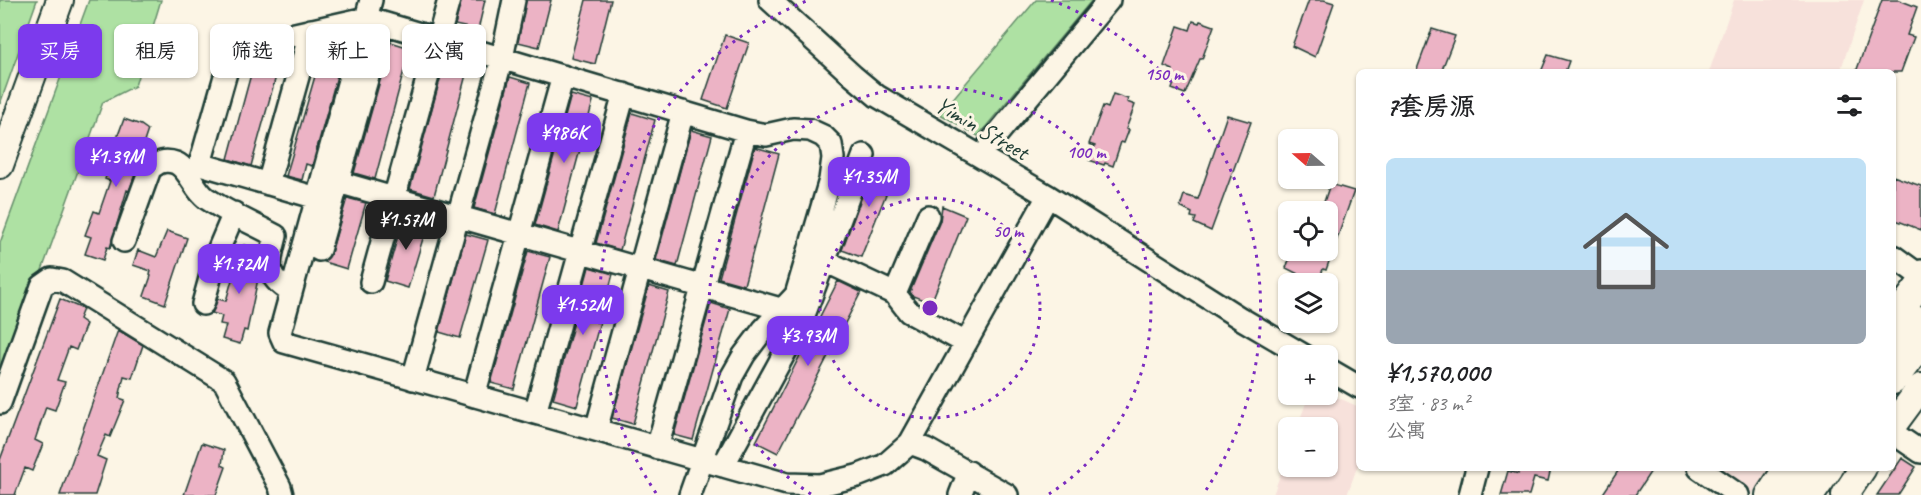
<!DOCTYPE html>
<html lang="zh">
<meta charset="utf-8">
<style>
:root{--surface:#fff;--page:#f6f6f6;--text:#202124;--muted:#757577;--line:#e0e0e0;--accent:#7c3aed}
body{margin:0;font-family:Caveat,"LXGW WenKai TC",sans-serif;background:var(--page);color:var(--text);height:100vh;display:flex;flex-direction:column;font-size:22px;white-space:nowrap}
*{box-sizing:border-box;margin:0}
p{font-size:20px;color:var(--muted)}
.icon{flex:none;width:33px;height:33px;fill:none;stroke:currentColor;stroke-width:2;stroke-linecap:round;stroke-linejoin:round}
.map{position:relative;flex:1;overflow:hidden}
.side{position:absolute;left:1356px;top:69px;width:540px;height:402px;display:flex;flex-direction:column;background:var(--surface);border-radius:9px;box-shadow:0 2px 4px #0004}
.side>*{flex:none}
.banner{position:absolute;left:18px;top:24px;width:570px;height:54px;display:flex;gap:12px}
.needle{width:39px;rotate:290deg}
.tools{position:absolute;left:1278px;top:129px;display:grid;gap:12px}
.tools a{display:grid;place-items:center;width:60px;height:60px;border-radius:9px;background:var(--surface);box-shadow:0 2px 4px #0004;font-size:30px}
.price{position:absolute;translate:-50% -51px;padding:0 14px;border-radius:12px;background:var(--accent);color:#fff;font-size:20px;line-height:39px;filter:drop-shadow(0 2px 3px #0008)}
.price::after{content:'';position:absolute;left:50%;top:36px;width:18px;height:14px;margin-left:-9px;background:inherit;clip-path:polygon(0 0,100% 0,50% 100%)}
.price.on{background:#222;color:#fff}
ul{padding:0;list-style:none}
li{display:grid;align-content:center;gap:12px;height:318px;padding:0 30px}
li+li{border-top:2px solid var(--line)}
li span{display:grid;place-items:center;height:186px;border-radius:9px;color:#555}
li>.icon{margin-inline-start:auto}
span .icon{width:108px;height:108px;fill:#fffc;stroke-width:1}
li b{font-size:26px}
h2{display:flex;justify-content:space-between;align-items:center;height:72px;padding:0 30px;font-size:26px}
.tag{padding:0 21px;border-radius:9px;background:var(--surface);box-shadow:0 2px 4px #0004;font-size:21px;line-height:54px}
.tag.on{background:var(--accent);color:#fff}
.map>svg:first-child{display:block}
.built{fill:#f7e1db}
.green{fill:#aee1a3;stroke:#668f6c;stroke-width:1.5}
.building{fill:#ecb3c5;stroke:#1f3d34;stroke-width:1.5}
.lines{fill:none;stroke-linecap:round;stroke-linejoin:round}
.minor-casing{stroke:#1f3d34;stroke-width:26}
.major-casing{stroke:#1f3d34;stroke-width:30}
.minor{stroke:#fcf5e5;stroke-width:21}
.major{stroke:#fcf5e5;stroke-width:26}
.ring{fill:none;stroke:#7b2cbf;stroke-width:3;stroke-dasharray:3 6}
.labels{text-anchor:middle;dominant-baseline:central;stroke-width:6;stroke-linejoin:round;paint-order:stroke}
.street-label{font-size:24px;fill:#1f3d34;stroke:#fcf5e5}
.centre{fill:#7b2cbf;stroke:#fcf5e5;stroke-width:3}
.ring-label{font-size:18px;text-anchor:middle;font-weight:bold;fill:#7b2cbf;stroke:#fcf5e5;stroke-width:6;stroke-linejoin:round;paint-order:stroke}
</style>
<div class="map">
<svg width="1921" height="495" viewBox="0 0 1921 495">
<rect width="100%" height="100%" fill="#fcf5e5"/>
<filter id="ink" filterUnits="userSpaceOnUse"><feTurbulence type="fractalNoise" baseFrequency=".0167" numOctaves="2"/><feDisplacementMap in="SourceGraphic" scale="12" xChannelSelector="R" yChannelSelector="G"/><feConvolveMatrix kernelMatrix="1 2 1 2 8 2 1 2 1" color-interpolation-filters="sRGB"/></filter>
<g filter="url(#ink)">
<!-- built -->
<path class="built" d="M1734,0H1864L1840,72H1709Z
M1328,393L1359,407V462L1347,495H1273L1288,452V466H1328V428L1297,427L1309,395L1328,394Z
M1713,468H1771L1751,495Z"/>
<!-- green -->
<path class="green" d="M0,0H37L0,104Z
M89,0H161L135,86L103,102L0,386V243Z
M1036,0H1092L978,136L940,114Z"/>
<!-- building -->
<path class="building" d="M461,0H485L478,30L455,25Z
M526,0H551L539,47L518,42Z
M586,0H611L595,64L571,58Z
M1309,0H1324L1334,3L1315,57L1292,46Z
M1882,0H1899L1917,7L1907,35L1914,37L1901,72H1856Z
M1193,21L1199,23L1200,21L1214,26L1202,59H1200L1185,94L1172,89L1175,81L1169,79L1173,70L1164,66L1178,26L1190,30Z
M1432,29L1455,36L1441,72H1416Z
M725,35L749,43L727,108L703,100Z
M391,42L410,48L375,179L354,173Z
M322,52L342,58L312,166L306,164L302,180L286,176Z
M1548,55L1569,61L1565,72H1541Z
M445,61L468,67L434,196L410,189Z
M254,63L278,69L251,166L228,159Z
M510,77L530,83L495,214L474,208Z
M1113,94L1128,99L1127,102L1135,105L1126,129L1129,130L1124,143L1121,142L1113,166L1105,163L1104,165L1089,160L1095,146L1089,144L1103,106L1108,108Z
M571,95L593,101L558,232L535,225Z
M632,113L655,120L620,250L596,243Z
M1227,115L1251,122L1211,231L1194,223L1196,218L1191,217L1192,213L1180,207L1184,195L1198,199Z
M124,119L141,125L148,130L138,160L140,161V162L129,191L127,190L110,248L107,247L103,260L85,254L91,237L85,235L94,211L99,213L110,181L105,179L119,139L117,138Z
M691,130L712,136L677,266L656,260Z
M755,147L779,154L744,285L719,278Z
M875,161L896,169L861,257L842,250Z
M1893,176L1921,186V230L1893,219Z
M1330,184L1354,191L1326,270L1323,269L1318,284H1300L1302,280L1297,278L1298,274L1286,268L1293,250H1328V212H1322L1323,208H1322Z
M347,198L366,203L347,269L324,262L331,253Z
M942,206L966,216L931,303L913,296L910,292L940,221Z
M404,215L428,222L408,288L385,281Z
M167,231L187,238L165,304L144,296L151,276L150,275L151,271L133,265L138,250L156,257Z
M466,234L488,240L460,338L439,332Z
M244,245L260,249L258,262L259,274L247,331L244,330L240,344L222,339L226,325L220,324L222,316L212,313L218,299L226,301L232,280L224,277L227,263L239,266Z
M528,251L550,257L514,389L491,383Z
M589,267L613,274L577,406L553,399Z
M838,281L861,292L778,453L756,442Z
M649,286L669,292L633,424L612,418Z
M60,299L83,309L79,319L86,324L76,350L69,347L57,380L65,382L55,410L46,407L35,440L43,444L32,471L25,468L15,495H0V460Z
M711,303L730,309L693,440L674,435Z
M118,330L143,345L132,378L124,376L119,398L125,400L110,437L106,435L97,456L106,460L95,495H60Z
M202,443L224,450L222,465L226,467L216,495H184Z
M1902,458L1916,467L1898,495H1877Z
M1513,468H1551L1548,481L1534,478L1529,495H1501L1508,471L1519,474L1512,472Z
M1620,468H1653L1635,495H1602Z"/>
<g class="lines">
<defs>
<path id="minor" d="M371,0L280,333L284,342L787,484L820,485L857,476L885,465L910,443L1048,196
M770,0L853,76L877,96L1048,196L1240,318L1305,356
M383,23L338,182L784,310
M990,143L1109,0
M268,184L311,30
M317,198L200,164L233,48L366,18L746,131L766,135L793,129L810,130L823,136L831,144L833,158L830,180L796,295L763,330L744,355L732,376L690,495
M124,241L150,169C158,162 165,159 176,163C189,169 194,189 206,198C228,213 254,224 276,236C269,264 263,275 291,292
M319,250L338,182
M1893,256L1915,272L1921,271
M825,261L895,294L909,312L966,343
M371,282L449,0
M895,294L928,216
M203,304L217,253L234,213
M1328,369L1359,387
M413,379L502,58L514,0
M474,396L563,76
M0,403L42,286L52,279L63,281L224,381L280,487L282,495
M535,413L624,94
M596,430L683,112
M1893,433L1921,452
M910,443L926,449L1007,495
M657,448L746,131
M723,466L801,323L864,155
M1699,468L1738,495
M960,495L969,472
M1470,495L1477,468"/>
<path id="major" d="M0,165L60,0
M1893,320L1921,283
M1893,353L1919,319
M1893,381L1921,345
M1893,425L1921,387
M1769,495L1787,468
M1790,495L1809,468
M1811,495L1830,468
M1845,495L1863,468"/>
</defs>
<!-- minor casing -->
<use href="#minor" class="minor-casing"/>
<!-- major casing -->
<use href="#major" class="major-casing"/>
<!-- minor -->
<use href="#minor" class="minor"/>
<!-- major -->
<use href="#major" class="major"/>
</g>
</g>
<!-- distance rings -->
<g class="ring">
<circle cx="930" cy="308" r="110"/>
<path d="M811 494A221 221 0 1 1 1049 494"/>
<path d="M656 493A331 331 0 0 1 809 0M1051 0A331 331 0 0 1 1204 493"/>
</g>
<g class="labels">
<!-- street labels -->
<g class="street-label">
<text transform="translate(982 128) rotate(30)">Yimin Street</text>
</g>
</g>
<circle cx="930" cy="308" r="9" class="centre"/>
<g class="ring-label">
<text x="1164" y="80">150 m</text>
<text x="1086" y="158">100 m</text>
<text x="1008" y="237">50 m</text>
</g>
</svg>
<div class="tools">
<a><svg class="needle" viewBox="-14 -14 28 28"><path d="M0-13l5 13h-10z" fill="#e53935"/><path d="M0 13l5-13h-10z" fill="#757577"/></svg></a>
<a><svg class="icon" aria-label="locate" viewBox="0 0 24 24"><circle cx="12" cy="12" r="6"/><path d="M12 2v4M12 18v4M2 12h4M18 12h4"/></svg></a>
<a><svg class="icon" aria-label="layers" viewBox="0 0 24 24"><path d="M12 4l9 5-9 5-9-5zM3 14l9 5 9-5"/></svg></a>
<a>+</a>
<a>−</a>
</div>
<b class="price" style="left:564px;top:164px">¥986K</b>
<b class="price" style="left:116px;top:188px">¥1.39M</b>
<b class="price" style="left:869px;top:208px">¥1.35M</b>
<b class="price on" style="left:406px;top:251px">¥1.57M</b>
<b class="price" style="left:239px;top:295px">¥1.72M</b>
<b class="price" style="left:583px;top:336px">¥1.52M</b>
<b class="price" style="left:808px;top:367px">¥3.93M</b>
<div class="banner">
<a class="tag on">买房</a>
<a class="tag">租房</a>
<a class="tag">筛选</a>
<a class="tag">新上</a>
<a class="tag">公寓</a>
</div>
<section class="side">
<h2>7套房源<svg class="icon" aria-label="filters" viewBox="0 0 24 24"><path d="M4 7h16M4 17h16"/><circle cx="9" cy="7" r="2"/><circle cx="15" cy="17" r="2"/></svg></h2>
<ul>
<li><span style="background:linear-gradient(#bfe0f5 60%,#9aa5b1 0)"><svg class="icon" aria-label="home" viewBox="0 0 24 24"><path d="M3 11l9-7 9 7M6 9v11h12V9"/></svg></span><div><b>¥1,570,000</b><p>3室 · 83 m²</p><p>公寓</p></div></li>
</ul>
</section>
</div>
